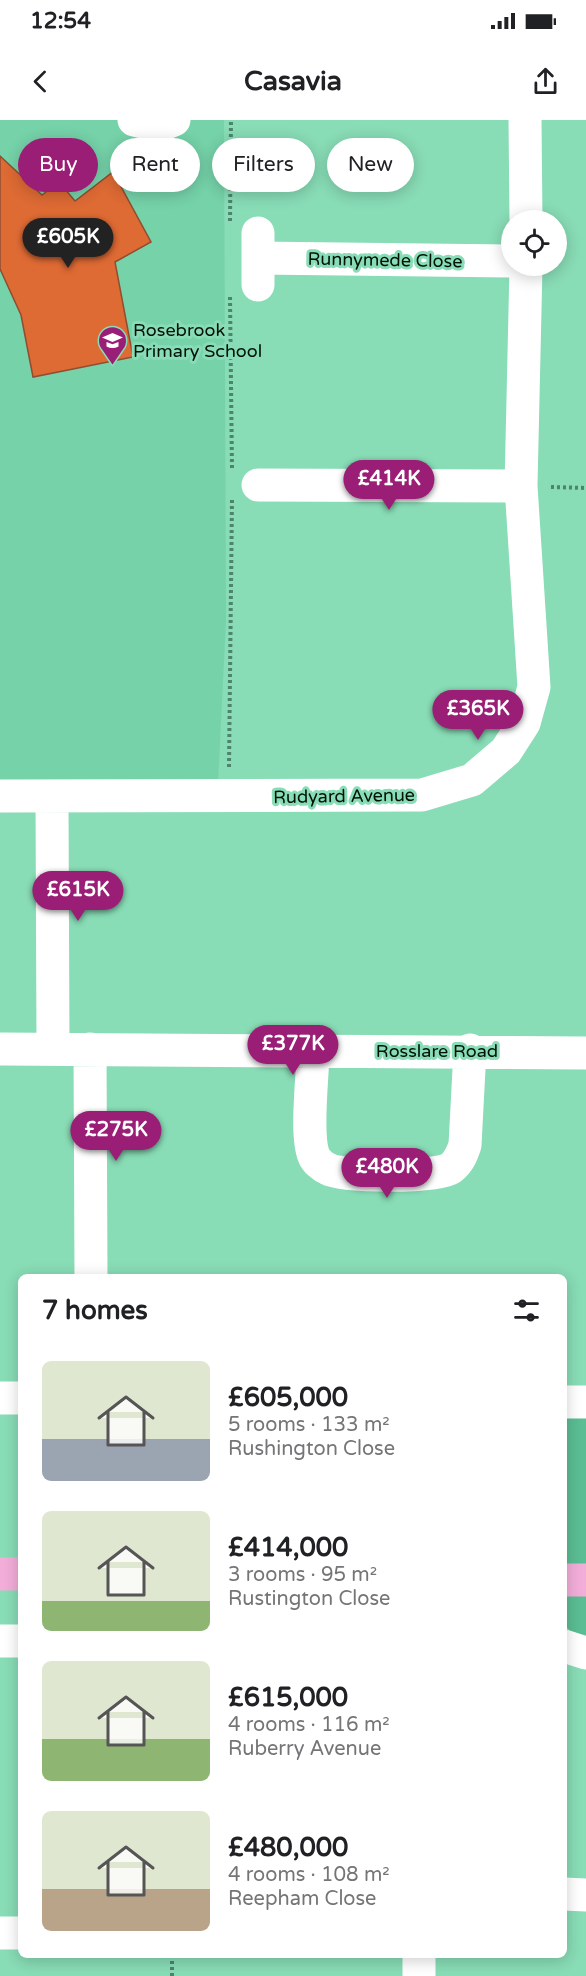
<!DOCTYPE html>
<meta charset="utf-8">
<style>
:root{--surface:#fff;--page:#f6f6f6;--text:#202124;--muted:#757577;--accent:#9a1e75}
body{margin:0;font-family:"Varela Round",sans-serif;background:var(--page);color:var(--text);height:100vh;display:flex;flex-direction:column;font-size:22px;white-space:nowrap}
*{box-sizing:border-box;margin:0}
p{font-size:20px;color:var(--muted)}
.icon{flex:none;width:33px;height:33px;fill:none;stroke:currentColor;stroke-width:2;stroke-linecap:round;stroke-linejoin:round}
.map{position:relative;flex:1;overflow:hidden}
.panel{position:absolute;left:18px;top:1154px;width:549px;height:684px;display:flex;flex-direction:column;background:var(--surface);border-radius:9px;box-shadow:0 3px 15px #0003}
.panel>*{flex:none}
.hud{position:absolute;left:18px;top:18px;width:550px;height:54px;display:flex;gap:12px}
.tools{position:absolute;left:501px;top:90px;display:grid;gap:12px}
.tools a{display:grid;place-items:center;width:66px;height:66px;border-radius:50%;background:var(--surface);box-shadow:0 3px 15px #0003;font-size:30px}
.price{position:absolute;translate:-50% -51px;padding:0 14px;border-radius:21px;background:var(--accent);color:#fff;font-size:20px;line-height:39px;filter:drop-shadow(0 2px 3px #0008)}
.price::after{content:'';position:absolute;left:50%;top:36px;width:18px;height:14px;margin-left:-9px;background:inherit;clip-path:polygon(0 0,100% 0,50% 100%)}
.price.current{background:#222;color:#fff}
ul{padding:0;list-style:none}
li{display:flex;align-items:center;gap:18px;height:150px;padding:0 24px}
li span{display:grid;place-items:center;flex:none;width:168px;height:120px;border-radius:9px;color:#555}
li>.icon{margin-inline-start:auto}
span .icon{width:72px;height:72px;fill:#fffc;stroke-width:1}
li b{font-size:26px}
h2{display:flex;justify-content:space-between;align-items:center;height:72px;padding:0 24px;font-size:26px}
.pill{padding:0 21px;border-radius:27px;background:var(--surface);box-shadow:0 3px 15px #0003;font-size:21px;line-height:54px}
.pill.current{background:var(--accent);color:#fff}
.status{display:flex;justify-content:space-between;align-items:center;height:42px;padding:0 30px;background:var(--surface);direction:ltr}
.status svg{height:16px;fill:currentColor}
header{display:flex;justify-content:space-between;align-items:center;height:78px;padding:0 24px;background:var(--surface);font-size:27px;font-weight:700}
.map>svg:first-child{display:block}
.built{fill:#75d2a9}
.green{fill:#5abd93}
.building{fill:#de6a34;stroke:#904d30;stroke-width:1.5}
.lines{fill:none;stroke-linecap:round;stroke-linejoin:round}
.path{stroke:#4d846b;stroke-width:4;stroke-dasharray:3 3;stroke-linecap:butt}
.minor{stroke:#fff;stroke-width:33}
.major{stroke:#f2add9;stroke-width:33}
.labels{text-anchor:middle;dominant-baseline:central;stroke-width:6;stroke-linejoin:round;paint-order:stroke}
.street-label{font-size:18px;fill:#001208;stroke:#88dcb6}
.poi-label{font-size:18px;fill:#001208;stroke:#88dcb6;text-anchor:start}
</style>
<div class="status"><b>12:54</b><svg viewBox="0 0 49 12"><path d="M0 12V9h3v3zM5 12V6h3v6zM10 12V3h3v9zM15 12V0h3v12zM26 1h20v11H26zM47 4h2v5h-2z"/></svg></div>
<header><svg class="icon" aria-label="back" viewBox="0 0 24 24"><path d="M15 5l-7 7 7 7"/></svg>Casavia<svg class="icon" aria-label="share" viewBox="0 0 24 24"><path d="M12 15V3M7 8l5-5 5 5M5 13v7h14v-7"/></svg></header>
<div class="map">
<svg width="586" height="1856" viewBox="0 0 586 1856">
<rect width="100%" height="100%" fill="#88dcb6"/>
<!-- built -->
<path class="built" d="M0,0H224L226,500L218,664H0Z"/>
<!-- green -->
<path class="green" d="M586,1291V1529L564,1504V1293Z"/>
<!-- building -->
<path class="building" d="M0,36L42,75L59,62L75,81L113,52L151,122L115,142L133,237L33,257L21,195L0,149Z"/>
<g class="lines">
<!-- path -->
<path class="path" d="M230,101L231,0
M230,177L232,350
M551,367L586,368
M229,647L232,378
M172,1856V1834"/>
<!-- minor -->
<path class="minor" d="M134,0L159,6L174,0
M525,0L526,100
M258,113V165
M258,138L512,141
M258,365L521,366
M0,676L422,675L472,660L506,631L524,603L534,567L521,366L526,146
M52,677L53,928
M0,929L586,933
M90,929L91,1156
M313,931C313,956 305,1015 314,1036C316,1041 323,1047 328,1049C343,1057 437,1058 451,1048C459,1042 462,1034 465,1025L470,930
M0,1278H21
M564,1282H586
M0,1521H21
M564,1526L586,1533
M564,1774L586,1775
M0,1813H21
M419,1856V1834"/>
<!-- major -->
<path class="major" d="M0,1454H21
M564,1460H586"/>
</g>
<!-- icons -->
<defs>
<symbol id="school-pin" viewBox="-11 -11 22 30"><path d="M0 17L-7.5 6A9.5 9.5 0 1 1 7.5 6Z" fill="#9a1e75" stroke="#88dcb6"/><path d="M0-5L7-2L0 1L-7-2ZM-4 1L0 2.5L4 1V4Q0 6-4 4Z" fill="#fff"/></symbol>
</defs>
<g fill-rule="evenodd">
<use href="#school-pin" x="96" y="204" width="33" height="45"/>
</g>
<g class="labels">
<!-- street labels -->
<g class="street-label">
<text transform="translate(385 140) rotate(1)">Runnymede Close</text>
<text transform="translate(344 676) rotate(-1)">Rudyard Avenue</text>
<text x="437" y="931">Rosslare Road</text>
</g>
<!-- poi labels -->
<g class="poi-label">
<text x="133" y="210">Rosebrook<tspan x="133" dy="21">Primary School</tspan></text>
</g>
</g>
</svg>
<div class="tools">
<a><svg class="icon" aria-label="locate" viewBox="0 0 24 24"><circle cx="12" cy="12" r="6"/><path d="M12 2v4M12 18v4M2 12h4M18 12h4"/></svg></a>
</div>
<b class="price current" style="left:68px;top:149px">£605K</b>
<b class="price" style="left:389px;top:391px">£414K</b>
<b class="price" style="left:478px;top:621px">£365K</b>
<b class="price" style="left:78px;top:802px">£615K</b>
<b class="price" style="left:293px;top:956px">£377K</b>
<b class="price" style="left:116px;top:1042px">£275K</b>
<b class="price" style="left:387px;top:1079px">£480K</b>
<div class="hud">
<a class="pill current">Buy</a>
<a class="pill">Rent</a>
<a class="pill">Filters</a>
<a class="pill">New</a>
</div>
<section class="panel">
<h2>7 homes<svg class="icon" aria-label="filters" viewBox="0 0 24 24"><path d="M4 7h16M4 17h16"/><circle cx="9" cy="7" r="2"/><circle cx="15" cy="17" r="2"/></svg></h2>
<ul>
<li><span style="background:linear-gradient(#dfe7d0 65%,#9aa5b1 0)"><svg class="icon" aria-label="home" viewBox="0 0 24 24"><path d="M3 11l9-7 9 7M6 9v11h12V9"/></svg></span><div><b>£605,000</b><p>5 rooms · 133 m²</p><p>Rushington Close</p></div></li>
<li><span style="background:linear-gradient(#dfe7d0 75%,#8fb573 0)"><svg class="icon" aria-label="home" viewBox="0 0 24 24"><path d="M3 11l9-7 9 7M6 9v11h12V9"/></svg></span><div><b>£414,000</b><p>3 rooms · 95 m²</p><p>Rustington Close</p></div></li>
<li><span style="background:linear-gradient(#dfe7d0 65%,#8fb573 0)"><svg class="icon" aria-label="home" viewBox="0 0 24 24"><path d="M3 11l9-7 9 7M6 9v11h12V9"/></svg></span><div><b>£615,000</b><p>4 rooms · 116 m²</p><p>Ruberry Avenue</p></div></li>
<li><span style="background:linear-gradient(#dfe7d0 65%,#b9a48a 0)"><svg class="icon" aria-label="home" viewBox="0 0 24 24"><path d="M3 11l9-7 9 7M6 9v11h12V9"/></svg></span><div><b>£480,000</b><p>4 rooms · 108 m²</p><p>Reepham Close</p></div></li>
</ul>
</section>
</div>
